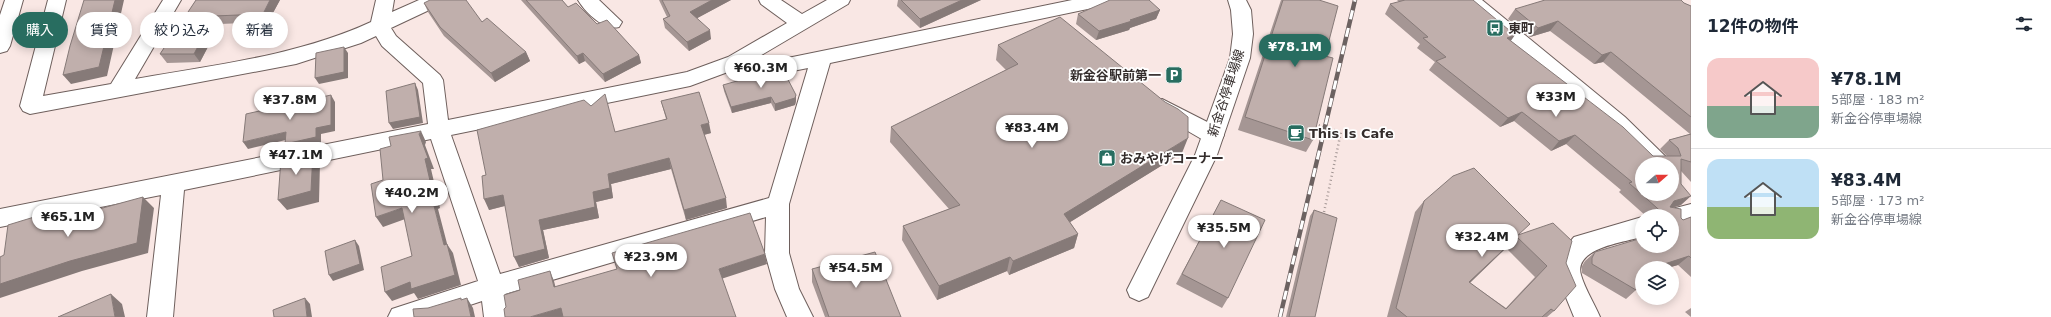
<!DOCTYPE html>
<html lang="ja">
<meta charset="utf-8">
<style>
:root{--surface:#fff;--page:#f6f6f7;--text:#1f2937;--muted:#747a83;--line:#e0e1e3;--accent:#286d60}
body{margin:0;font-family:"DejaVu Sans","Noto Sans JP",sans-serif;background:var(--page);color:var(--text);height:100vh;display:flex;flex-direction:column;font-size:15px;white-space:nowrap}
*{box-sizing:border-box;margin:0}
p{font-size:13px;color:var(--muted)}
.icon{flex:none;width:22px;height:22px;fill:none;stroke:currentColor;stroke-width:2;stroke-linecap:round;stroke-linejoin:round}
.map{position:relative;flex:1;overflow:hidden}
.drawer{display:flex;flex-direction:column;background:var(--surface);width:360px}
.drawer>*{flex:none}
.top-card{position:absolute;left:12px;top:12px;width:380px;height:36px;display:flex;gap:8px}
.needle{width:26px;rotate:70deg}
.fabs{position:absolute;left:1635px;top:157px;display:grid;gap:8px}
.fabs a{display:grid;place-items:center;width:44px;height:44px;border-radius:50%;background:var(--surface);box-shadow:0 2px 10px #0003;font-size:20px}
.price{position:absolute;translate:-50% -34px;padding:0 9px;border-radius:14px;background:#fff;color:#222;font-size:13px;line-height:26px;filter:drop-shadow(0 1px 2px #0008)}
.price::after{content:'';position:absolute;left:50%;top:24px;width:12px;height:9px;margin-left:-6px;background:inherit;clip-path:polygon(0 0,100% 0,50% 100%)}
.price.current{background:var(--accent);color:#fff}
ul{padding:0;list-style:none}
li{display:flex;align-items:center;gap:12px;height:100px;padding:0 16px}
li+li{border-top:1px solid var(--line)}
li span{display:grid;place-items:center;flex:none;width:112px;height:80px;border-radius:12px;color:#555}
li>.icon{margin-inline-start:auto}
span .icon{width:48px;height:48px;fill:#fffc;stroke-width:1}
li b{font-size:17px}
h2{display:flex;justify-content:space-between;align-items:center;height:48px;padding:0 16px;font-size:17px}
.tag{padding:0 14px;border-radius:18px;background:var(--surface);box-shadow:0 2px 10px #0003;font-size:14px;line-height:36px}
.tag.current{background:var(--accent);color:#fff}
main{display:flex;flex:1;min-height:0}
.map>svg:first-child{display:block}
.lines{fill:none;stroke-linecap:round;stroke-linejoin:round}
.minor-casing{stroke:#6e5f5c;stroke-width:2}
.major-casing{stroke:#6e5f5c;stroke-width:2}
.path{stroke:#a39694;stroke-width:2.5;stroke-dasharray:1 3;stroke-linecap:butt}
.minor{fill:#fff;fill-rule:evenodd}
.major{fill:#fff;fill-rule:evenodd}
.rail-casing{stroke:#6c6261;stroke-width:4.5}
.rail{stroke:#fff;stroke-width:3;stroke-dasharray:9;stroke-linecap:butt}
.wall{fill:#a59694;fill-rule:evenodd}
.shaded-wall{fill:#867a78}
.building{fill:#c0afac;stroke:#867a78;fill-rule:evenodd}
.labels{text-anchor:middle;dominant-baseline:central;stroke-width:3.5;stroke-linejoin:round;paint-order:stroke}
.poi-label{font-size:13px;font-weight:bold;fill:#342d2c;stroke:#fff;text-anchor:start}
.street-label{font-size:13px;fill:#342d2c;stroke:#fff}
</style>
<main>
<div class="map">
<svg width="1691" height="317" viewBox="0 0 1691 317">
<rect width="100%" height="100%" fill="#f9e7e4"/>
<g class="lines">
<defs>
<path id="minor" d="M5,0H23L10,46L7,51L0,53V15Z
M48,0H66L43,96L111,84L163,0H181L135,79C214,65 297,56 371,22L376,0H394L392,12L419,0H444L442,4L391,28L396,36L440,75L443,80L448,120L687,72L728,57L787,23L761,4L759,0H781L802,14L827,0H850L848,4L753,60L763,63L1072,0H1111L1109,4L1102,6L830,63L789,204V253L799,289L813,317H787L775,289L765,253L766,217L505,294L510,317H484L482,301L434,317H388L392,309L478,281L431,139L184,190L173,317H147L161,195L0,227V209L428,124L423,83L382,46L376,36L361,43L296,64L30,114L23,111L20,106ZM808,68L769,198L500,274L451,135L690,86L736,69L763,77Z
M578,0H599L622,22L619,27C604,31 585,12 578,0Z
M1461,0H1482L1625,117L1667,158L1670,164H1645L1609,129L1463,4Z
M1162,99L1221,129L1224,135L1221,141L1213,143L1205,141L1155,112L1152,107L1155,102Z
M1691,204V222L1672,227V216H1661L1664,211Z
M1642,217V237C1625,242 1573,248 1581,275C1585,289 1594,303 1600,317H1574L1556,273L1563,250L1574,237Z"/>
<path id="major" d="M1228,0H1246L1251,10L1253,34L1250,58L1217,155L1148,297L1139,301L1130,297L1127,290L1195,155L1230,58L1233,34L1231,10Z"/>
</defs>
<!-- minor casing -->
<use href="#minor" class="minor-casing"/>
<!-- major casing -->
<use href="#major" class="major-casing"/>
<!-- path -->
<path class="path" d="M1315,124L1341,132L1323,217"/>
<!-- minor -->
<use href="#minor" class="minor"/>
<!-- major -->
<use href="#major" class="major"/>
<defs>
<path id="rail" d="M1280,317L1355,0"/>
</defs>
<!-- rail casing -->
<use href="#rail" class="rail-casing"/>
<!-- rail -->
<use href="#rail" class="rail"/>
</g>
<!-- wall -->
<path class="wall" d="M196,0H280L268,22L220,24L200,62L167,63L160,54Z
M521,0H562L568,7L597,24L639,55L641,63L605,82L585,61L579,64Z
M659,0H731L697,18L711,39L689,51L665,28L663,19L667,17Z
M898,0H981L920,28L897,6Z
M1281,0H1319L1325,56L1313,140L1306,152L1238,130Z
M1397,0H1473L1511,41L1653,156H1667L1660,149L1669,140L1690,134L1603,62L1594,64L1550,31L1530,37L1508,19L1515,9L1684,3L1691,6V182L1681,171V205L1672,208L1683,220L1691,217V277L1678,265L1667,268H1642L1636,290L1626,299L1582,273V266L1585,261L1595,252L1672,246V216H1646L1619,192L1621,190L1566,144L1551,151L1514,121L1500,127L1429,70L1435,62L1417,48L1420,44L1385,14L1390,4L1399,2Z
M424,3L482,22L526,52L530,61L495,82L444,36L428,12Z
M1160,10L1156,19L1130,28L1129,30L1096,40L1076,24L1078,14Z
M998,45L1182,153L1070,222L1078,234L1074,248L1009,275L1007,271L937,300L902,240L903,226L949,209L890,142L891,127L1006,70L996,60Z
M723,85L796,95V101L795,105L775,111L771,103L732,113L724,91Z
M661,101L711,133L704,135L727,208L686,220L671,169L611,184L613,198L596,202L599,218L543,230L549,258L519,267L505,206L489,210L486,175L615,132L666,119Z
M1221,200L1228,298L1222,308L1176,284Z
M1424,201L1520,235L1566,263L1554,311L1547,317H1387L1415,212ZM1506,248L1535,277L1506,308L1470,283Z
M1314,210L1315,317H1286L1310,216Z
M812,269L901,317H825L812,282Z
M1691,308V317L1685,312Z"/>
<!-- shaded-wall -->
<path class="shaded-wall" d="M115,0H124L107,76L71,84L63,75Z
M270,0H280L268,22L263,14Z
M712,0H731L692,21L690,12Z
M962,0H981L920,28V19Z
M1160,10L1156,19L1130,28L1129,30L1096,40L1099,31L1130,20Z
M214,16L220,24L200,62L194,54Z
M1558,21L1550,31L1530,37L1538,28Z
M710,30L711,39L689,51L687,42Z
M1515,35L1508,45L1507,38Z
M344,47L348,53V78L319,84L315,78Z
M526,52L530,61L495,82L491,73Z
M1611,52L1603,62L1594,64L1602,55Z
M583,53L585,61L579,64L577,56Z
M639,55L641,63L605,82L603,74Z
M415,83L418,90L423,123L393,129L389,123Z
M331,95L335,102V131L321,134V144L290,150L285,144L316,128Z
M796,95V101L795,105L775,111V104Z
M771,97V103L732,113L731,107Z
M1522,112L1514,121L1500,127L1508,118Z
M709,123L711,133L703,135L701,125Z
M421,131L426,142L425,145L434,169H431L440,208L438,209L450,255L444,245L432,198L419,134Z
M286,132L290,139L248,149L243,142Z
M1575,135L1566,144L1551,151L1559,141Z
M1188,138L1182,153L1059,229L1064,214Z
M313,152L320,163L319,202L287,210L278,200Z
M669,158L671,169L611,184L613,198L596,202L599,218L543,230L549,258L519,267L514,257L539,220L608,174Z
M503,195L508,205L489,210L484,199Z
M1691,196L1681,205L1664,210L1674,201Z
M143,197L154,208L148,253L82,271L0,298V284Z
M726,198L727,208L686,220L684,210Z
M67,207L79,217L66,218Z
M402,208L408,218L383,227L376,217Z
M1078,234L1074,248L1009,275L1013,261Z
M1517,237L1506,248L1459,293L1469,282Z
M355,240L359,246L364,270L333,281L329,275Z
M447,244L453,253L461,285L418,299L414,293L392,301L385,292Z
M765,254L767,264L721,279L719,269Z
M1689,256L1678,265L1667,268H1651Z
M1010,257L1007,271L937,300L939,286Z
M550,271L554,281L558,297L554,287Z
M111,294L122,304L125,317H115Z
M305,298L310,304L312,317H307Z
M467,298L473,308L475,317H471Z
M561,308L565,317H530Z"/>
<!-- building -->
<path class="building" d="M84,0H115L99,67L63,75L70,46Z
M196,0H270L263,14L214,16L194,54H160Z
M430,0H466L482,22L487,18L526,52L491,73L440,27L424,3Z
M526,0H562L568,7L576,3L597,24L607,20L639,55L603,74L583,53L577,56Z
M662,0H712L690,12L710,30L687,42L663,19L670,16Z
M901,0H962L920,19Z
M1110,0H1149L1160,10L1130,20L1132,21L1099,31L1078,14Z
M1283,0H1319L1338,6L1325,56L1333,58L1313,140L1245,117Z
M1405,0H1473L1515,35L1507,38L1623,127L1653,156H1681L1678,148L1669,140L1691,134V162L1681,159V184L1691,196L1674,201L1670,207L1681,209V218L1683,220L1691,217V258L1689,256L1652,268H1642V282L1636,290L1592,264V258L1595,252L1642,238V246H1672V228L1678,226L1672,221V216H1666L1629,183L1632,182L1575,135L1559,141L1522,112L1508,118L1436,61L1446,57L1423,38L1428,37L1390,4ZM1642,164H1672V194H1642Z
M1545,0H1681L1684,3L1691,6V117L1611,52L1602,55L1558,21L1538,28L1515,9Z
M1060,17L1165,102L1178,109L1188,117V138L1064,214L1078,234L1013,261L1010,257L939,286L903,226L960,205L891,127L1018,64L998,45Z
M344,47V72L315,78L316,53Z
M782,68L796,95L795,98L775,104L771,97L731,107L723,85Z
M415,83L420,117L389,123L386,91Z
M699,92L709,123L701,125L726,198L684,210L669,158L608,174L610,188L593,192L595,207L539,220L545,249L514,257L503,195L484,199L482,176L486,175L477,130L584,100L591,106L605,94L615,132L667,119L661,101Z
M331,95V125L316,128V137L285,144L286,132L243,142L246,114Z
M421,131L419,134L428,158L425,159L434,198H432L444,245L447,244L455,275L411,289L410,282L385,292L381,267L412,256L402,208L376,217L371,184L383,180L380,149L391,146L389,137Z
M313,152L311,191L278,200L281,159Z
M1474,168L1530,224L1518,235L1553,223L1572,241L1566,263L1576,286L1554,311L1551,309L1542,317H1407L1396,308L1424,201L1453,176ZM1517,237L1547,266L1506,309L1469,282Z
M143,197L137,243L70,261L0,284V257L4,255L8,225L67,207L66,218Z
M1221,200L1265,220L1228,298L1182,274Z
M1314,210L1337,218L1315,317H1289Z
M750,213L765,254L719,269L736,317H563L561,308L530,317H505L504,309L506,307L504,295L520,290L518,280L550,271L554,287L617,269L612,253Z
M355,240L360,264L329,275L325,251Z
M875,252L901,317H829L812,269Z
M111,294L115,317H58Z
M305,298L307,317H274L273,310Z
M461,298V300L467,298L471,317H414L413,309L428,308Z"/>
<!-- icons -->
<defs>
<symbol id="bus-square" viewBox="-11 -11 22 22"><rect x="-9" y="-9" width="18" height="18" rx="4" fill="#286d60" stroke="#fff"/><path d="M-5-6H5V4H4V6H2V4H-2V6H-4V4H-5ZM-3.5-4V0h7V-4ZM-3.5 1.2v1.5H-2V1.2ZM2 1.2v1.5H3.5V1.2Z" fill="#fff"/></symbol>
<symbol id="parking-square" viewBox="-11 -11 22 22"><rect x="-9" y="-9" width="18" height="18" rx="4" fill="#286d60" stroke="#fff"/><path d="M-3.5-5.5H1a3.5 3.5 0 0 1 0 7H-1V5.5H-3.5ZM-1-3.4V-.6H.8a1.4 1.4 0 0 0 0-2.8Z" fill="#fff"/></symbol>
<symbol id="cafe-square" viewBox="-11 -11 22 22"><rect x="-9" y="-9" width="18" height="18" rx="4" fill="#286d60" stroke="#fff"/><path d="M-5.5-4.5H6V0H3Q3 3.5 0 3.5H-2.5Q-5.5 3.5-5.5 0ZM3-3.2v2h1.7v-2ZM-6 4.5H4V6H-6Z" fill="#fff"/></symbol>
<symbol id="shop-square" viewBox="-11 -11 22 22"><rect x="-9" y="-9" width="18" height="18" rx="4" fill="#286d60" stroke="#fff"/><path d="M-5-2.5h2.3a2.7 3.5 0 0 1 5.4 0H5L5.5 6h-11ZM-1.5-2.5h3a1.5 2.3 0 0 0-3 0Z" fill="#fff"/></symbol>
</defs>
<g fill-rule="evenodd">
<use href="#bus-square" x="1485" y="18" width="20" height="20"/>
<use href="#parking-square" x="1164" y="65" width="20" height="20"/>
<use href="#cafe-square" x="1286" y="123" width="20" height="20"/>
<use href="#shop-square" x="1097" y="148" width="20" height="20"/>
</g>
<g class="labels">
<!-- poi labels -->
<g class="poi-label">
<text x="1508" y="28">東町</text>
<text x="1161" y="75" text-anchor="end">新金谷駅前第一</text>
<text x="1309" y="133">This Is Cafe</text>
<text x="1120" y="158">おみやげコーナー</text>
</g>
<!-- street labels -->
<g class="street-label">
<text transform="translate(1226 93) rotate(-72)">新金谷停車場線</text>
</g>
</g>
</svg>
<div class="fabs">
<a><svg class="needle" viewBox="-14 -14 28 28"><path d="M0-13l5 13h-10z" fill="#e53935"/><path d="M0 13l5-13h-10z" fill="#747a83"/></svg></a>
<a><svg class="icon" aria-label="locate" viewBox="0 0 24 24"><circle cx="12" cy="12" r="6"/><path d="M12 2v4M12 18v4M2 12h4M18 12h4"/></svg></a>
<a><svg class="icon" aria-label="layers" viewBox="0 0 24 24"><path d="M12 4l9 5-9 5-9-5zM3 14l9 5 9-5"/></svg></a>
</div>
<b class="price current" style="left:1295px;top:68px">¥78.1M</b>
<b class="price" style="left:761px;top:89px">¥60.3M</b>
<b class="price" style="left:1556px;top:118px">¥33M</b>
<b class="price" style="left:290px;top:121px">¥37.8M</b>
<b class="price" style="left:1032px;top:149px">¥83.4M</b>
<b class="price" style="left:296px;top:176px">¥47.1M</b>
<b class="price" style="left:412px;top:214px">¥40.2M</b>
<b class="price" style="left:68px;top:238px">¥65.1M</b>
<b class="price" style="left:1224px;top:249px">¥35.5M</b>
<b class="price" style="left:1482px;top:258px">¥32.4M</b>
<b class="price" style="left:651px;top:278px">¥23.9M</b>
<b class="price" style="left:856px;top:289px">¥54.5M</b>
<div class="top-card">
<a class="tag current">購入</a>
<a class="tag">賃貸</a>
<a class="tag">絞り込み</a>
<a class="tag">新着</a>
</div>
</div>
<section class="drawer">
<h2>12件の物件<svg class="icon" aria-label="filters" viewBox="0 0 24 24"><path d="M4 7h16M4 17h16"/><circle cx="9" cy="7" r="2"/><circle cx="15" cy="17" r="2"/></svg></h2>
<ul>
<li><span style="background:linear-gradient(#f6c9c9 60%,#7fa58c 0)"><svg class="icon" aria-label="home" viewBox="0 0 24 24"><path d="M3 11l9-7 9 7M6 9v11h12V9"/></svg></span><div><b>¥78.1M</b><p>5部屋 · 183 m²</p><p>新金谷停車場線</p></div></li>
<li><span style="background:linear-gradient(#bfe0f5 60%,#8fb573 0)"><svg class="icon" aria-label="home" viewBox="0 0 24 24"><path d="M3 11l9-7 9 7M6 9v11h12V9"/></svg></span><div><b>¥83.4M</b><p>5部屋 · 173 m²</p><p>新金谷停車場線</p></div></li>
</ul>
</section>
</main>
